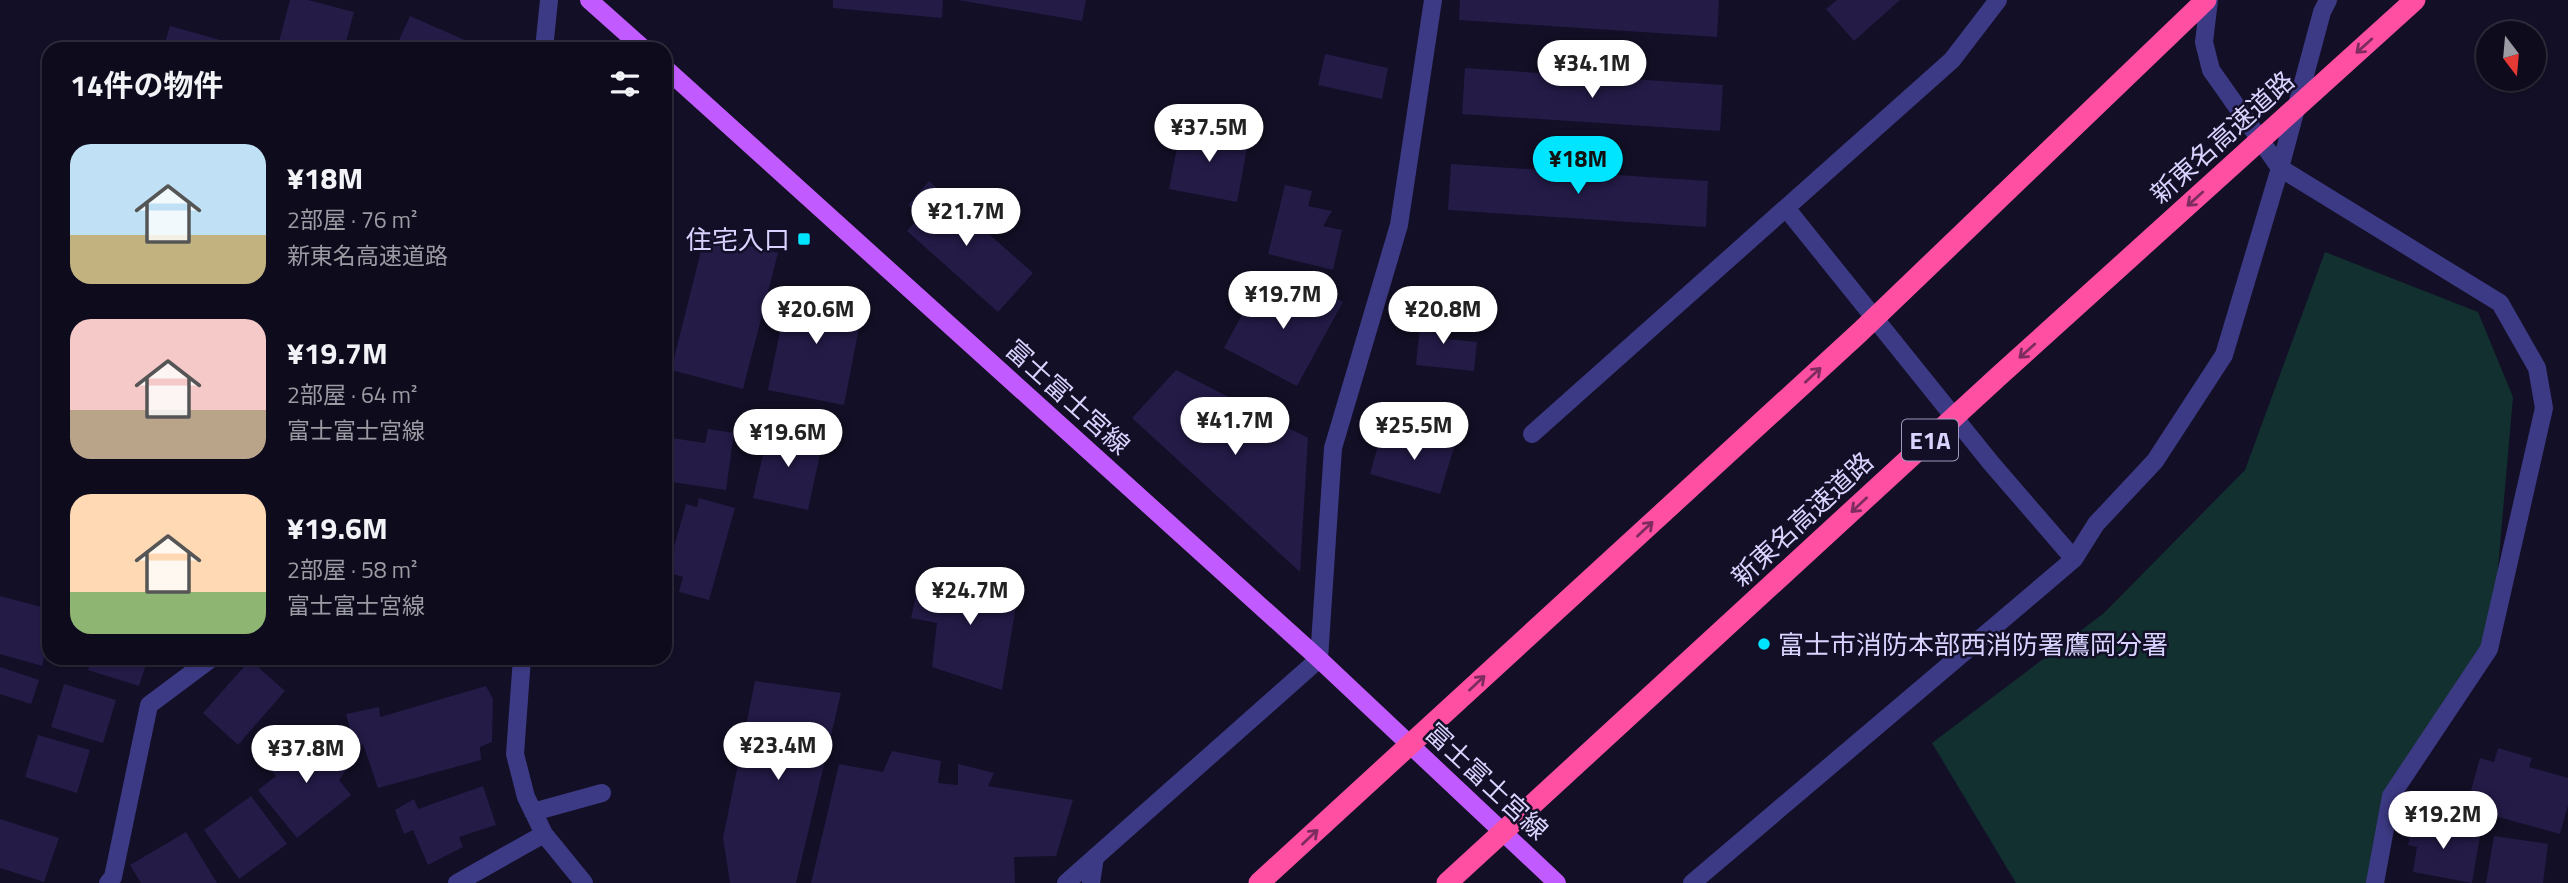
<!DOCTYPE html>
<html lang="ja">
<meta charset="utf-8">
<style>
:root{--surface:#0e0b1c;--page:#171425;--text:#f1f3f6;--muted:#9b9ba3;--line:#2e2b3b;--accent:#00e5ff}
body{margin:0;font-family:"Titillium Web","Noto Sans JP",sans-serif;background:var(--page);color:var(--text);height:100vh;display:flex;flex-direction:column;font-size:26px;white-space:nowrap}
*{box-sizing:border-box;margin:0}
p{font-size:23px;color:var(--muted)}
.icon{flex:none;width:38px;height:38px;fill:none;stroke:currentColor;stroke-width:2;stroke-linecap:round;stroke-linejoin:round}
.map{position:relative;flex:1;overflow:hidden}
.sheet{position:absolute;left:42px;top:42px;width:630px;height:623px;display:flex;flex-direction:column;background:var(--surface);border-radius:21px;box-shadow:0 2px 5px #0004,0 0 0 2px var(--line)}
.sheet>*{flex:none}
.needle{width:46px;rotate:164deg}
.controls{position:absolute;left:2476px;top:21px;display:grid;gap:14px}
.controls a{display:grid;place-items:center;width:70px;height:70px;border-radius:50%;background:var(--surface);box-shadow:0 2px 5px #0004,0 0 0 2px var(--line);font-size:35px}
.price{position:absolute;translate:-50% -60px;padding:0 16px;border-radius:24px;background:#fff;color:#222;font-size:23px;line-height:46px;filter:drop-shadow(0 2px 4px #0008)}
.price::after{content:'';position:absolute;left:50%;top:42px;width:21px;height:16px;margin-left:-10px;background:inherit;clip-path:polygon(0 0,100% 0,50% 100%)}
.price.selected{background:var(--accent);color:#111}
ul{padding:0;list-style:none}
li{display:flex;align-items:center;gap:21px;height:175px;padding:0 28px}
li span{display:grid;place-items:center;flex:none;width:196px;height:140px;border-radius:21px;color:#555}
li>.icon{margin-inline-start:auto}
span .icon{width:84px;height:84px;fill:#fffc;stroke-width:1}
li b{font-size:30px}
h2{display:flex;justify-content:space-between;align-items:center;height:84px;padding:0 28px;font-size:30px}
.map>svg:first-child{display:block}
.green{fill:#12302f}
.building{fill:#241b47}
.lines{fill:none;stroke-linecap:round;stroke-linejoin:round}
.minor{stroke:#3d3a85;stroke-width:18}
.major{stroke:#c25bff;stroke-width:18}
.highway-bridge{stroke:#ff4fa3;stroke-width:21}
.oneway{stroke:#7d2c5e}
.poi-dot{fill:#00e5ff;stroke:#130f26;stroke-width:2.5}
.labels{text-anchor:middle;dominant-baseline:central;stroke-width:5;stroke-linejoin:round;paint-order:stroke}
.shield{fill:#130f26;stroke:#9e99be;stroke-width:2}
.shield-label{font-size:24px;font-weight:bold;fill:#d9d4ff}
.street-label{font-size:26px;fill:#d9d4ff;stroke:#130f26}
.poi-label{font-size:26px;fill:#d9d4ff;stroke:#130f26;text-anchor:end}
</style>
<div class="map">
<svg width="2568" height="883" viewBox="0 0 2568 883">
<rect width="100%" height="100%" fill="#130f26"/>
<!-- green -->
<path class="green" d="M2325,252L2478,312L2513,397L2492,637L2391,796L2375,883H2016L1932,743L2104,613L2245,470Z"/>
<!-- building -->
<path class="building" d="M290,0H308L354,12L344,49H277Z
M833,0H943L942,18L833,8Z
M958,0H1086L1082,21Z
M1460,0H1719L1717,37L1459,20Z
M1837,0H1900L1854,41L1826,9Z
M410,16L485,49H395Z
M170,26L249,48V49H163Z
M1325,54L1388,68L1382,99L1318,85Z
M1465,68L1723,85L1720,131L1462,114Z
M1181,126L1249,138L1237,202L1169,189Z
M1451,164L1708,181L1706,227L1448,210Z
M929,181L1033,273L998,312L907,231L920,216L908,205Z
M1285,185L1312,191L1308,206L1332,211L1323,226L1342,230L1333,270L1268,254Z
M705,235L778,253L743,389L671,370Z
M1308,284L1343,302L1297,386L1224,348L1258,285L1297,306Z
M789,287L864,302L844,405L768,390Z
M1421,314L1449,316L1447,339L1477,342L1474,371L1416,365Z
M1176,370L1308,438L1300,572L1132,418Z
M769,428L823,440L808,510L753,498Z
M708,429L734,433L726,490L665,481V437L705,443Z
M1381,435L1420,446L1424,435L1455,444L1440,494L1370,474Z
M699,498L735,508L709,600L679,592L683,577L667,572L686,504L697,507Z
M966,574L1019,588L1002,690L932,667L937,623L911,618L919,582L961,590Z
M0,596L49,609V639L42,666L0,654Z
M92,658H148L139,686L88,670Z
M250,660L285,691L238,745L203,713Z
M0,667L39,680L31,704L0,694Z
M755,681L841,693L796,883H730L723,838Z
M64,684L116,700L103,743L51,727Z
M486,686L493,699L492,742L480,747L481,760L378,788L363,744L356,748L346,714L379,707L380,717Z
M317,732L347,769L339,780L351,795L297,838L258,790L276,776L270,769Z
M38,735L90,750L77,793L25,777Z
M2498,748L2532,758L2529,767L2568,778V805L2560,834L2466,808L2480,758L2494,762Z
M892,751L941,761L938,783L958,785V764L994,773L988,786L1073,800L1056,856L1014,857L1015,883H811L839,764L883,772Z
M483,786L496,825L459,837L463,847L428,865L413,830L404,834L395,810L414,799L418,809Z
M251,796L287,844L239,879L204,830Z
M2414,816L2444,822L2443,830L2480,836L2472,883L2413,872L2417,847L2408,845Z
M0,819L59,838L44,882L0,868Z
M186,832L217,883H141L130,865Z
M2494,836L2548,844L2543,883H2486Z"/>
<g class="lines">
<!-- minor -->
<path class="minor" d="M2209,0L2204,42L2211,70L2280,168L2500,303L2537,368L2544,408L2489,649L2391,796L2375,883
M544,49L549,0
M1786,208L1991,463L2074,559
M1532,434L1952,60L1998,0
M522,658L515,754L526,797L544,834L584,883
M533,812L602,793
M108,883L113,877L149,705L212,658
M457,883L544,834
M1066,883L1319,659L1333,448L1399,225L1433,0
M1091,883L1095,857
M1692,883L2074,559L2096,524L2155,461L2224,355L2280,168L2322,12L2328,0"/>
<!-- major -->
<path class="major" d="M589,0L644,49
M665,68L1319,659L1557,883"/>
<!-- highway-bridge -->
<path class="highway-bridge" d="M1259,883L1860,332L2206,0
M1447,883L2000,375L2415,0"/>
</g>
<!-- one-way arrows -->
<defs><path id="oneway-shaft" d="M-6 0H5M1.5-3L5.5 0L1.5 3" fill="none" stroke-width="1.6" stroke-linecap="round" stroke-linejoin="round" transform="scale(1.75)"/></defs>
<g class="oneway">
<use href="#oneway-shaft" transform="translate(2364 46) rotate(138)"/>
<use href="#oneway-shaft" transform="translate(2195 199) rotate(138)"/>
<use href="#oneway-shaft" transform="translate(2027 351) rotate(138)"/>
<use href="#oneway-shaft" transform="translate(1813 375) rotate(-43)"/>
<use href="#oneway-shaft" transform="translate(1859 505) rotate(137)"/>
<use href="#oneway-shaft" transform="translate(1645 529) rotate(-43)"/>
<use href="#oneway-shaft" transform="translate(1477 683) rotate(-43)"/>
<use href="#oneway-shaft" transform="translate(1310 837) rotate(-43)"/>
</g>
<!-- markers -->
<g class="poi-dot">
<rect x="797" y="232" width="14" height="14" rx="3.5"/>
<circle cx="1764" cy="644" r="7"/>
</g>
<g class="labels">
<!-- shield labels -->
<rect class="shield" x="1902" y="419.5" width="56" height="41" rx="5"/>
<g class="shield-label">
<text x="1930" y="440">E1A</text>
</g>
<!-- street labels -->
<g class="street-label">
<text transform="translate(2222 137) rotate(-42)">新東名高速道路</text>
<text transform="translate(1068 397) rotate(42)">富士富士宮線</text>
<text transform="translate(1802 519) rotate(-43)">新東名高速道路</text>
<text transform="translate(1487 781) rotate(43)">富士富士宮線</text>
</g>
<!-- poi labels -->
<g class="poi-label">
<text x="790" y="239">住宅入口</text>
<text x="1778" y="644" text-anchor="start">富士市消防本部西消防署鷹岡分署</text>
</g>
</g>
</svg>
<div class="controls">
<a><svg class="needle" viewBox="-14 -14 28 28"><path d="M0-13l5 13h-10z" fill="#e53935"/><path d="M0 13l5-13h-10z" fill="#9b9ba3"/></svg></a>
</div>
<b class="price" style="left:1592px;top:100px">¥34.1M</b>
<b class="price" style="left:1209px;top:164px">¥37.5M</b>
<b class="price selected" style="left:1578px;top:196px">¥18M</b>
<b class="price" style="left:966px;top:248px">¥21.7M</b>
<b class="price" style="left:1283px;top:331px">¥19.7M</b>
<b class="price" style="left:816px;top:346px">¥20.6M</b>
<b class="price" style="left:1443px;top:346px">¥20.8M</b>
<b class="price" style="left:1235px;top:457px">¥41.7M</b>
<b class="price" style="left:1414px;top:462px">¥25.5M</b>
<b class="price" style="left:788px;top:469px">¥19.6M</b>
<b class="price" style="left:970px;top:627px">¥24.7M</b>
<b class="price" style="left:778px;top:782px">¥23.4M</b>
<b class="price" style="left:306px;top:785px">¥37.8M</b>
<b class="price" style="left:2443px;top:851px">¥19.2M</b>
<section class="sheet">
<h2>14件の物件<svg class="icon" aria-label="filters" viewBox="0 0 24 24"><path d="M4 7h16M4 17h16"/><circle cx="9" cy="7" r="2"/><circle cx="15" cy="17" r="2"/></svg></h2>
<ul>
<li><span style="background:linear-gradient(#bfe0f5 65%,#c2b280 0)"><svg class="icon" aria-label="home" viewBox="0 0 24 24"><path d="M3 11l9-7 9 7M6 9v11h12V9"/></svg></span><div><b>¥18M</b><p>2部屋 · 76 m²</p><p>新東名高速道路</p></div></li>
<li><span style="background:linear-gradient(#f6c9c9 65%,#b9a48a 0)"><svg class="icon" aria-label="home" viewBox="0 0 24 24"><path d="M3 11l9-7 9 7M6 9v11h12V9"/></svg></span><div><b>¥19.7M</b><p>2部屋 · 64 m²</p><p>富士富士宮線</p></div></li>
<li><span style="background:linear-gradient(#ffd9b3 70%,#8fb573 0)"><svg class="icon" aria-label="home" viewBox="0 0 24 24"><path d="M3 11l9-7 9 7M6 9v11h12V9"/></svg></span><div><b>¥19.6M</b><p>2部屋 · 58 m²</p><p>富士富士宮線</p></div></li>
</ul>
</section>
</div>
